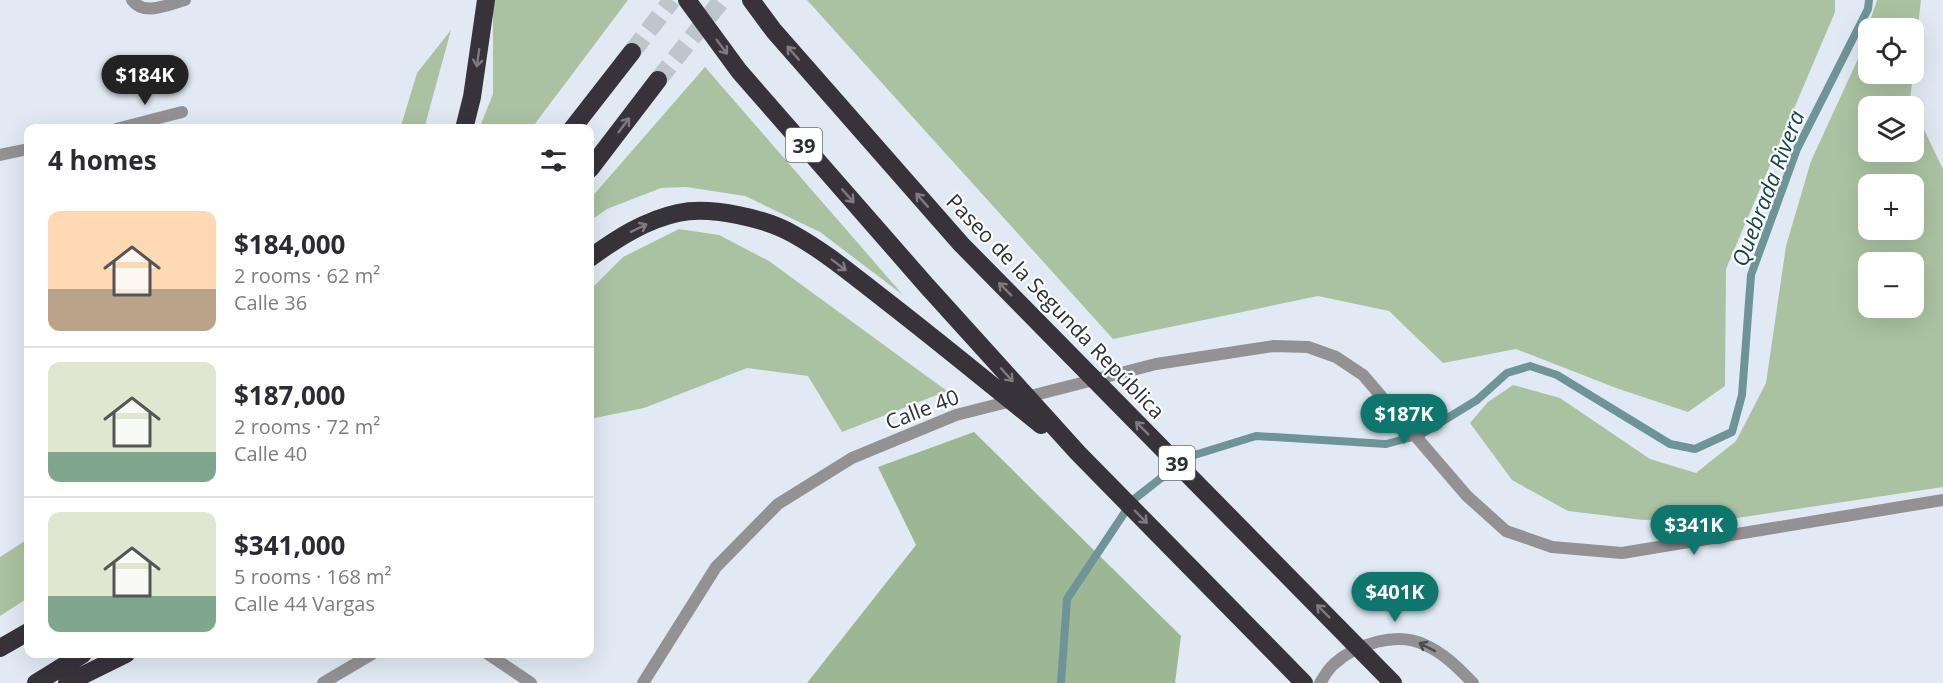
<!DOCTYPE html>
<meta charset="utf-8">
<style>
:root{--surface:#fff;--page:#f7f7f7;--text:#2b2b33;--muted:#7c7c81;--line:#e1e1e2;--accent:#0f766e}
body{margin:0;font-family:"Open Sans",sans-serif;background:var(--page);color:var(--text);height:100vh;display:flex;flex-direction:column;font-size:22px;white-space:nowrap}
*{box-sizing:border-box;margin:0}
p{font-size:20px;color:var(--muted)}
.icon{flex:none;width:33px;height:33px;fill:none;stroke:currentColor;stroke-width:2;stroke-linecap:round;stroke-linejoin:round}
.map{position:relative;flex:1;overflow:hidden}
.sheet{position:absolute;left:24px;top:124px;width:570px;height:534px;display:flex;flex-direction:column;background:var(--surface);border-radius:12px;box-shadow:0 6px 24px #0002}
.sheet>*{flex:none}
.fabs{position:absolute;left:1858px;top:18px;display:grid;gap:12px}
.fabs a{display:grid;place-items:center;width:66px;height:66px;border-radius:12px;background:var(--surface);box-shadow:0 6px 24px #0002;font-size:30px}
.price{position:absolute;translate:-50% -51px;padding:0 14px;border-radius:21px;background:var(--accent);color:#fff;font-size:20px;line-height:39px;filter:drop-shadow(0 2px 3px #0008)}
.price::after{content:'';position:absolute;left:50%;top:36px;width:18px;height:14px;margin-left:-9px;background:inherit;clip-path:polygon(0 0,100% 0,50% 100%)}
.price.selected{background:#222;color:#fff}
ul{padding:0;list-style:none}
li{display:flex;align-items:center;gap:18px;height:150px;padding:0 24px}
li+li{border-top:2px solid var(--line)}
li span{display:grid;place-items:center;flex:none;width:168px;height:120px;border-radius:12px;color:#555}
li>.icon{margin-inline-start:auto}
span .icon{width:72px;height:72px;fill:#fffc;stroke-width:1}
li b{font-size:26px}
h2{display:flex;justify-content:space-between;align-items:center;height:72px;padding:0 24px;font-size:26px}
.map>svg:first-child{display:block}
.green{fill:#abc2a2;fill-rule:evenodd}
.forest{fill:#9db694}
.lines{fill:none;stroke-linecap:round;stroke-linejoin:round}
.stream{stroke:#6f9498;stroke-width:8}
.highway-tunnel{stroke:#bdc5cd;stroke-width:18;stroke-dasharray:18 9;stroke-linecap:butt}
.lane{stroke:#949195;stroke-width:12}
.street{stroke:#949195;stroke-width:12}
.highway{stroke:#38323a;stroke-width:18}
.oneway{stroke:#7e7a7f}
.oneway2{stroke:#4a4c50}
.labels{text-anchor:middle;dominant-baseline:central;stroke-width:4.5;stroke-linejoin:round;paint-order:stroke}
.shield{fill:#fff;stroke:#6b6d70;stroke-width:1.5}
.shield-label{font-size:20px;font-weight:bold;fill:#2b2f32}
.street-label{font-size:21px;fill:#2b2f32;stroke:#fff}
.water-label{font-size:22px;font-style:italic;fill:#144447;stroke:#fff}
</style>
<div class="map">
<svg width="1943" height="683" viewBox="0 0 1943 683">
<rect width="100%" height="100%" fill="#e1eaf4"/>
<!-- green -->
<path class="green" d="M493,0H628L531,129H479L493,94Z
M807,0H1835V12L1726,269L1725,386L1688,412L1616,388L1516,349L1443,363L1389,311L1318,296L1113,339Z
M1877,0H1921L1914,61V28H1869V74H1913L1910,100L1913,106H1869V152H1914V109L1943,169V487L1737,518L1643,520L1568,511L1512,480L1470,423L1488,402L1513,385L1560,398L1650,459L1696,473L1736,441L1766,383L1786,246L1811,161L1857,61ZM1869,184H1914V230H1869ZM1914,262V308H1869V262Z
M451,30L424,129H400L417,73Z
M705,67L903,295L820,232L745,196L686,187L661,188L607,209L590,221V199Z
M679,229L719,235L769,261L947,391L842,432L808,376L747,368L644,408L590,419V290L623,257Z
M28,539V598L0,616V557Z"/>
<!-- forest -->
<path class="forest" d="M974,432L1181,636L1175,683H807L916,545L878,467Z"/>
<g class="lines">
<!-- stream -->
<path class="stream" d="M1061,683L1067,599L1133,500L1188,457L1256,436L1386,444L1420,435L1477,400L1507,373L1530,366L1557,375L1670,444L1695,449L1732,432L1742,395L1751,275L1797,149L1868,9L1869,0"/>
<!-- highway-tunnel -->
<path class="highway-tunnel" d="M632,52L672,0
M658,80L722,0"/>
<!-- lane -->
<path class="lane" d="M132,0C144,17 169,4 185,0"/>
<!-- street -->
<path class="street" d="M116,129L182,112
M0,155L28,149
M488,654L531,683
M323,683L372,654
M643,683L716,567L778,504L852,458L956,415L1156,364L1274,346L1308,347L1336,357L1363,375L1467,496L1506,531L1552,547L1622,553L1943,500
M1320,683C1324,677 1328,669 1334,664C1356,644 1397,631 1425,645C1444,653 1459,669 1473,683"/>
<!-- highway -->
<path class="highway" d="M687,0L739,71L926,285L1078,453L1304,683
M751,0L774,31L961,244L1393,683
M464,129L472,97L486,0
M572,129L632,52
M590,169L658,80
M590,258C616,239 645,220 678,213C710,206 765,218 793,234C826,252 855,277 885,300C938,341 989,383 1041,425
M0,648L28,632
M36,683L83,654
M67,683L126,654"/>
</g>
<!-- one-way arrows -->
<defs><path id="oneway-shaft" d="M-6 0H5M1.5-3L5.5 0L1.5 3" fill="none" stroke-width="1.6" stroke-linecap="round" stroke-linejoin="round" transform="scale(1.5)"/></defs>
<g class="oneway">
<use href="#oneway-shaft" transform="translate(722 47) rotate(53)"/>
<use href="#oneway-shaft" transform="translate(793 53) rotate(-131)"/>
<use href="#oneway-shaft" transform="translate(478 58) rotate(98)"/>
<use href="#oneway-shaft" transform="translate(624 125) rotate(-53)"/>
<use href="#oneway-shaft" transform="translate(848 196) rotate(49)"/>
<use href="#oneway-shaft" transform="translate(922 200) rotate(-131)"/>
<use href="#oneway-shaft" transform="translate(639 228) rotate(-26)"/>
<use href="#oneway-shaft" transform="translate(839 265) rotate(37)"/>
<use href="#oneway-shaft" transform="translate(1005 289) rotate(-135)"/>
<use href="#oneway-shaft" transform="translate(1007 375) rotate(48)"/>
<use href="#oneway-shaft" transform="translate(1142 428) rotate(-135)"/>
<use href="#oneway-shaft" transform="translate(1141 517) rotate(46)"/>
<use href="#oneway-shaft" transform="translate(1323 611) rotate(-135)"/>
</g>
<use class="oneway2" href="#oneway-shaft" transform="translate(1427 647) rotate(-153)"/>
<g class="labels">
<!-- shield labels -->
<g class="shield">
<rect x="786" y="128" width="36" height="34" rx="4.5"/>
<rect x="1159" y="446" width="36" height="34" rx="4.5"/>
</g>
<g class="shield-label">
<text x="804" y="145">39</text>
<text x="1177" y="463">39</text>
</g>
<!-- street labels -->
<g class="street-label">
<text transform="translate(1056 306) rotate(46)">Paseo de la Segunda República</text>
<text transform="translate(922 409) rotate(-21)">Calle 40</text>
</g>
<!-- water labels -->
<g class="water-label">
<text transform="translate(1767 188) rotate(-69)">Quebrada Rivera</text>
</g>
</g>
</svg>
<div class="fabs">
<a><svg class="icon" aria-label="locate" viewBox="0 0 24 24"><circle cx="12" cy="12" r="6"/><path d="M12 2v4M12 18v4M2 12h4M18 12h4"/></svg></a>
<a><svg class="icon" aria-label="layers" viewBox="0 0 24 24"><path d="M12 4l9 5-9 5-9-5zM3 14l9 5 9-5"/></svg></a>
<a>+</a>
<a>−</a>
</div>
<b class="price selected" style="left:145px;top:106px">$184K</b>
<b class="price" style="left:1404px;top:445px">$187K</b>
<b class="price" style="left:1694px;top:556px">$341K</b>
<b class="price" style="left:1395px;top:623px">$401K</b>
<section class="sheet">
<h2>4 homes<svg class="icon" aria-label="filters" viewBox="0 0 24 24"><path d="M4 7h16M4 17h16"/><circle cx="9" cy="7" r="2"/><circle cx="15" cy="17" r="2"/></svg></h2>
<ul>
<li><span style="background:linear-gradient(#ffd9b3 65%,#b9a48a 0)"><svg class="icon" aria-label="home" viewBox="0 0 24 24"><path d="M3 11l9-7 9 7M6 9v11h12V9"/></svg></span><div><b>$184,000</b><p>2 rooms · 62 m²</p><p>Calle 36</p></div></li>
<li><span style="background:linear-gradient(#dfe7d0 75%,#7fa58c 0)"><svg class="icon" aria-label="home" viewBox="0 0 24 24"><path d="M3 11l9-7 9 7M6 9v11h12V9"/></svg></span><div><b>$187,000</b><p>2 rooms · 72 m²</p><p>Calle 40</p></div></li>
<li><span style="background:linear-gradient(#dfe7d0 70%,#7fa58c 0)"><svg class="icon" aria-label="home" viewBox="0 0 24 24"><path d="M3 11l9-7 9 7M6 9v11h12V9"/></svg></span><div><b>$341,000</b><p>5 rooms · 168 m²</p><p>Calle 44 Vargas</p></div></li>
</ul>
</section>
</div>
